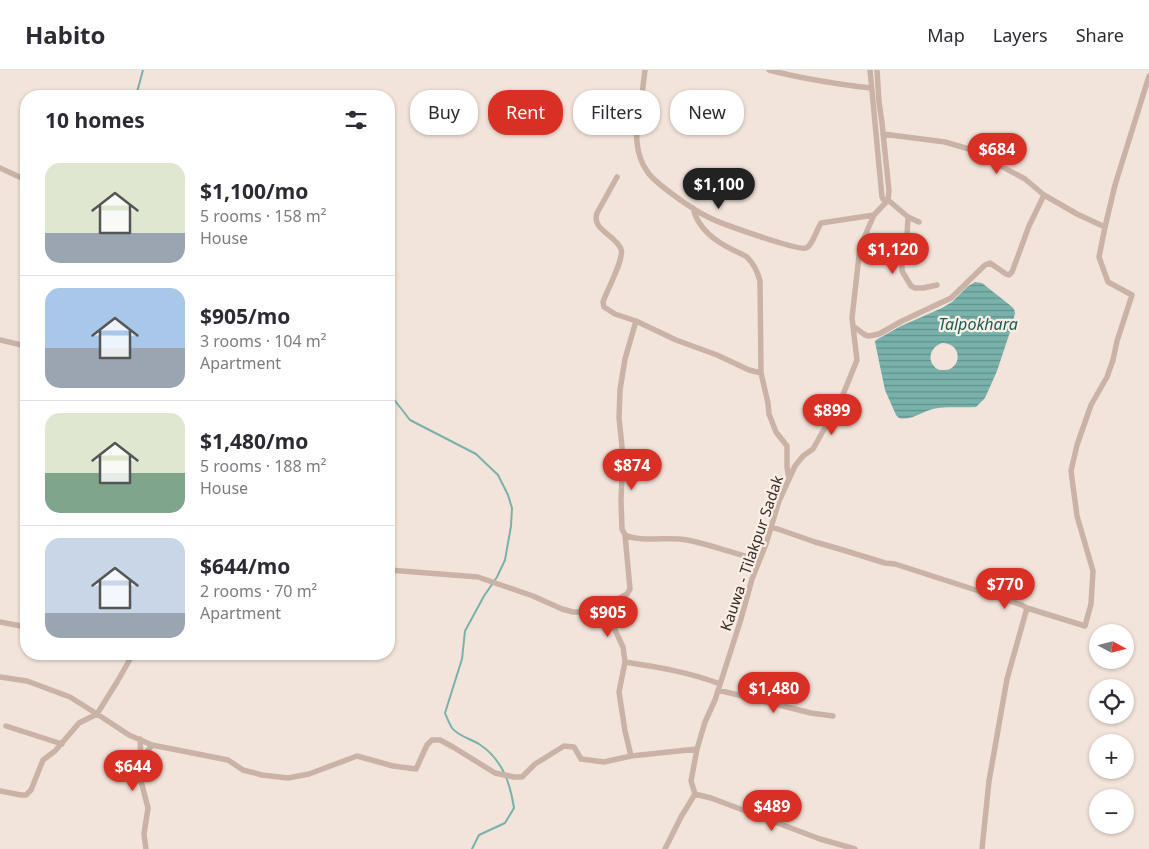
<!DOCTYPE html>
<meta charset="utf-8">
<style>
:root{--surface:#fff;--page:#f2f2f3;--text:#2b2b33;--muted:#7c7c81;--line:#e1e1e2;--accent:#d93025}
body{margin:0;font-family:"Noto Sans",sans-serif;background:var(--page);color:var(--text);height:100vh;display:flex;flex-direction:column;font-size:19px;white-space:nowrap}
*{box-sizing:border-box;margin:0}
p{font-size:16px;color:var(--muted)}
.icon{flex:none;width:28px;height:28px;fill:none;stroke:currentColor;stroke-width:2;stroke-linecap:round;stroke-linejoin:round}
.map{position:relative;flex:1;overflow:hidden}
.details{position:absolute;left:20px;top:20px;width:375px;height:570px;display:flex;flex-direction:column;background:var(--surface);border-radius:20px;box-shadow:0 1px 4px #0004}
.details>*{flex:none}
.guide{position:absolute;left:410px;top:20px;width:475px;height:45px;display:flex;gap:10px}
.needle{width:32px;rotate:97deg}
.tools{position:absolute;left:1089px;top:554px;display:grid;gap:10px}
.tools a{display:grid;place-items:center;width:45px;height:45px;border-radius:50%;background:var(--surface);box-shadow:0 1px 4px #0004;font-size:25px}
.price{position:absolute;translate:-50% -42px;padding:0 11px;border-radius:18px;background:var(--accent);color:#fff;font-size:16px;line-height:32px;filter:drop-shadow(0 1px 2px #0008)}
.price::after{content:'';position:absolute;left:50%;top:30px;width:15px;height:11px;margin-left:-8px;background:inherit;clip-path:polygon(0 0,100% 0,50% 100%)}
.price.active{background:#222;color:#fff}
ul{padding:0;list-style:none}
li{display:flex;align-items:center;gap:15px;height:125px;padding:0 25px}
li+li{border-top:1px solid var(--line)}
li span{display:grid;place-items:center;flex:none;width:140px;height:100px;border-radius:15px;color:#555}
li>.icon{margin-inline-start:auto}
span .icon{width:60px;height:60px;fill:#fffc;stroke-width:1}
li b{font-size:21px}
h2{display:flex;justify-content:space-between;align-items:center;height:60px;padding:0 25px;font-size:21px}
.tag{padding:0 18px;border-radius:20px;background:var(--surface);box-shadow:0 1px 4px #0004;font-size:18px;line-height:45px}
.tag.active{background:var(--accent);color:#fff}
header{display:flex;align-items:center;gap:30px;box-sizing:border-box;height:70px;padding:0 25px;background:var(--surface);border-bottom:1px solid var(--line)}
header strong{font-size:24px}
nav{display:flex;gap:28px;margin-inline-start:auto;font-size:18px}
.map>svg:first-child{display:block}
.water{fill:url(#water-rules);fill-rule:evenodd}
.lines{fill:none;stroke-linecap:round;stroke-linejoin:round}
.stream{stroke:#79b1ab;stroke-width:2}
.street{stroke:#cbb2a6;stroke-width:5.5}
.labels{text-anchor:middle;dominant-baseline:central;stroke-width:4.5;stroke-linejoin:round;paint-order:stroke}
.street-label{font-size:15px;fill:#372a27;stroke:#faefe7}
.water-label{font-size:16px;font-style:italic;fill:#1b5a55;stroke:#faefe7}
</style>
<header>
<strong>Habito</strong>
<nav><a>Map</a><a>Layers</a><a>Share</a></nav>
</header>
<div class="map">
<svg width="1149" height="779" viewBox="0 0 1149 779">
<defs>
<pattern id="water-rules" width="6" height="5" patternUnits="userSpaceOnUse" patternTransform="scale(1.25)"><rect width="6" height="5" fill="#79b1ab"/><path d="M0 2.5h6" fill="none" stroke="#64908b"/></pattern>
</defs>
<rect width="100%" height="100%" fill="#f3e4db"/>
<!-- water -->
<path class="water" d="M975,212L982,213L1011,236L1014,239L1015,243L1011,259L997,301L985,328L976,337C962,338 946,336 933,339C921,342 911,351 899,348L896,345L885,320L875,272L876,270L901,256L942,238L952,232L967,217ZM942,273C964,273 962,302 942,300C938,300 935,298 933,295C927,286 933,276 942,273Z"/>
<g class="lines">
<!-- stream -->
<path class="stream" d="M136,26L143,0
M389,323L410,350L476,384L498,405L508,425L512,438L511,456L505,490L497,507L484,526L465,561L462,589L445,643C447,648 449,653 452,658C458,666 471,669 479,674C502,689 510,712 514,738L505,753L479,765L472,779"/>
<!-- street -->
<path class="street" d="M645,0C643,16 641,33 639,49C638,57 636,65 637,72C638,82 641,93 647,101C654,113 695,141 708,147C719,153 798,181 806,178C812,176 817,159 821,153L874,145
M769,0C803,9 837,14 871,18
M870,0L882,127L883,129L888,130L908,147L919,152
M883,64L945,72L969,79L1025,109L1044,125L1077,144L1105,157
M0,98L26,110
M617,107L597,143C591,160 616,165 621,179C625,188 606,222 603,232L604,237L615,244L636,251L676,270L717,285L749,300L761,303
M693,138C698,159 715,171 733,180C737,182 743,184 747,187C753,193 758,203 760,211L761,303L768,333L769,344L776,362L787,376V397L789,409
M908,147L907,165L902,183V201L911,216L915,218H923L937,215
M636,251L625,289L620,320L619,348L623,386L621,430L622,459L625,465C642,473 668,466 687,470C712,475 735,484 759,490
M853,256L865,265L869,266L879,264L902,251L951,228L985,195L990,193L1006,204L1009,205L1012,202L1029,156L1044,125
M0,270L26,276
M772,457L815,472L843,480L885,493L895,494L1022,535L1027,538L1007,609L989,711L982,779
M389,500L478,507L533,526L562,539L573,542H582L593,540L603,541L608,545L623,577L625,592L619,622L625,661L631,686
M1027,538L1085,556L1091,534L1093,501L1077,446L1071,401L1077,375L1091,335L1107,307L1113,290L1117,271L1132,225L1108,212L1099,187L1105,157L1115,115L1149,6
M603,541L618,529L627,524L630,519L625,465
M0,552L26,557
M625,592C657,597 689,602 720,614
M0,607L27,611L70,627L97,644L117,612L133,584
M718,620L811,643L833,646
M6,656L62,674
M140,669L141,687
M0,721L21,725H26L31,720L43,690L55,681L79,653L97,644L129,665L152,675L228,690L243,700L262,705L288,708L309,704L357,686L393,696L416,699L427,675L432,670H440L453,677L495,703L514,707H522L535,694L564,676L574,677L581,689L604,692L631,686L697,679
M695,724L711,728L820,769L855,779
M146,779L144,764L148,738L141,711V687L146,683L152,675
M665,779L681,747L695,724L691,711L697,679L705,652L715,630L741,549L752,509L766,474L779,431L795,396L803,386L813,379L842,327L857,290L852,248L860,177L874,145L888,130L889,121L882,53L879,32L877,0"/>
</g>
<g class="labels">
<!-- street labels -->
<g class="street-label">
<text transform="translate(751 483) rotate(-71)">Kauwa - Tilakpur Sadak</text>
</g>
<!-- water labels -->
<g class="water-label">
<text x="978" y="254">Talpokhara</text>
</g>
</g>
</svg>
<div class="tools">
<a><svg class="needle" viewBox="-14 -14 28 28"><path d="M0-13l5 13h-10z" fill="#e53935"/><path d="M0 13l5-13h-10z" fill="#7c7c81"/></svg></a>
<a><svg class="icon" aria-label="locate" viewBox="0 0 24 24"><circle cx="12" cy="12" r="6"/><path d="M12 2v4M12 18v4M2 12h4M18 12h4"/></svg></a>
<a>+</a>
<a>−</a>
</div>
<b class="price" style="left:997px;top:105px">$684</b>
<b class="price active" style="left:719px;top:140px">$1,100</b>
<b class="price" style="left:893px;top:205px">$1,120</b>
<b class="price" style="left:832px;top:366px">$899</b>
<b class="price" style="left:632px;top:421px">$874</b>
<b class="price" style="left:1005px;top:540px">$770</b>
<b class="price" style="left:608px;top:568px">$905</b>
<b class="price" style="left:774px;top:644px">$1,480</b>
<b class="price" style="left:133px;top:722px">$644</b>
<b class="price" style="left:772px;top:762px">$489</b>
<div class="guide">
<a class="tag">Buy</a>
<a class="tag active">Rent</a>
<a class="tag">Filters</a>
<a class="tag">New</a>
</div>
<section class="details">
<h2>10 homes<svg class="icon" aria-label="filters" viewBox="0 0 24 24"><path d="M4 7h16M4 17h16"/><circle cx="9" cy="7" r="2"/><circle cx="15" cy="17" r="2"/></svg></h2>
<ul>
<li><span style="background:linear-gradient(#dfe7d0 70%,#9aa5b1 0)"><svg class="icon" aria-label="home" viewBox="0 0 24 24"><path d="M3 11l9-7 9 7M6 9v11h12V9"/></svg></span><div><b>$1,100/mo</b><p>5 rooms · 158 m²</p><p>House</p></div></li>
<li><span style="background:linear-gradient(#a9c7e8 60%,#9aa5b1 0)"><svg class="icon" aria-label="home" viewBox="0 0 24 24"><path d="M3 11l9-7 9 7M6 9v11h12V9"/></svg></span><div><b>$905/mo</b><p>3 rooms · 104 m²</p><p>Apartment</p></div></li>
<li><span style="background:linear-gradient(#dfe7d0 60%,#7fa58c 0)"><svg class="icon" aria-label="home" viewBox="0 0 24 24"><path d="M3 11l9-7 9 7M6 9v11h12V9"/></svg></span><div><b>$1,480/mo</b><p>5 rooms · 188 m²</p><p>House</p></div></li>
<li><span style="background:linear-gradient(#c9d6e8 75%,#9aa5b1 0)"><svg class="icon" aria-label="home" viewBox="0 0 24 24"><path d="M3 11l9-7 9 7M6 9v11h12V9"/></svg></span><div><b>$644/mo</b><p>2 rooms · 70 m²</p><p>Apartment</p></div></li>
</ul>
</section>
</div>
